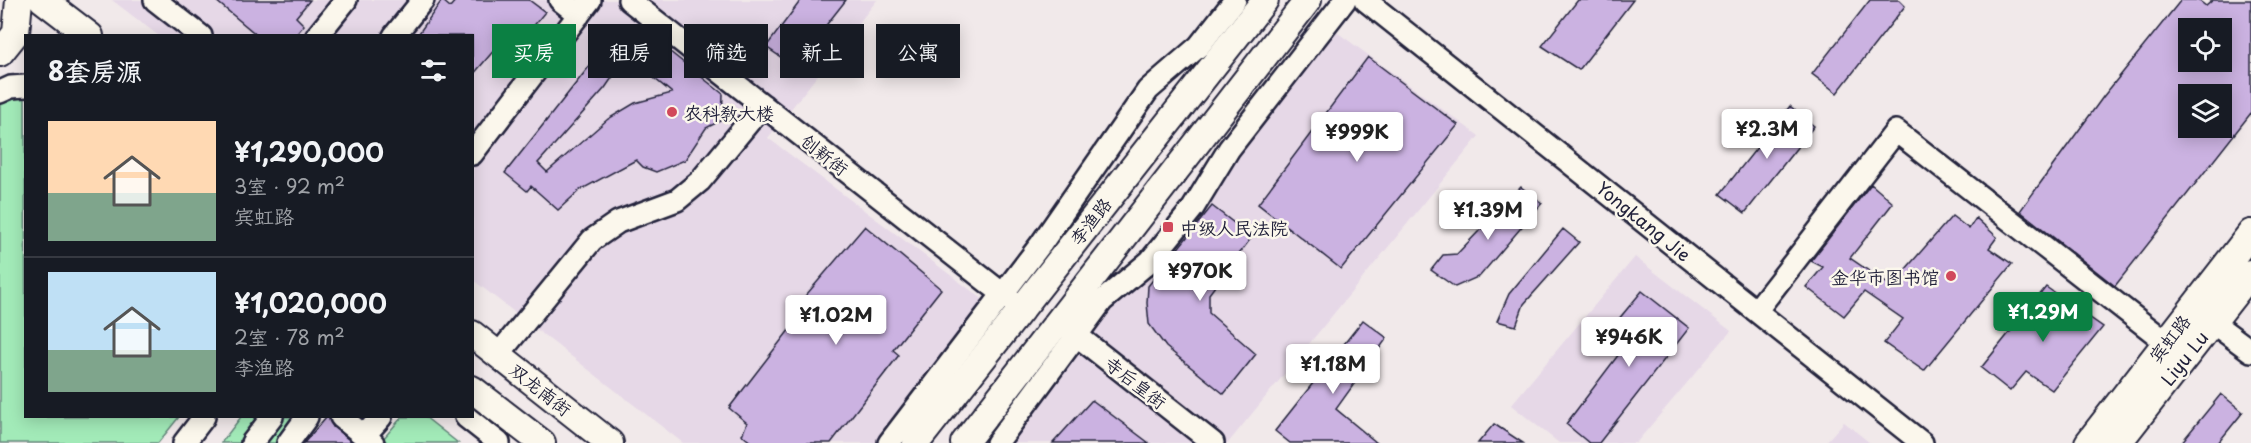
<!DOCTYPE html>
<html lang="zh">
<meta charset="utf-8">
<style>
:root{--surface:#171b24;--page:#20242c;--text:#f1f3f6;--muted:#9ea1a6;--line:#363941;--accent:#0b8043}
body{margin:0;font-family:"Playpen Sans","LXGW WenKai TC",sans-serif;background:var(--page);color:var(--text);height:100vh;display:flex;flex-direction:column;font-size:22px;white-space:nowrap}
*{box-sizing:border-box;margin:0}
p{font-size:20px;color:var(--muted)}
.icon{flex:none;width:33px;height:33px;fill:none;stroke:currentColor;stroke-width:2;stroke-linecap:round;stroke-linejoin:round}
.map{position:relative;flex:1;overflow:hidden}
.sheet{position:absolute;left:24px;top:34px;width:450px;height:384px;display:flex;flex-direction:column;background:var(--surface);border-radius:0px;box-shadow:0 3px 15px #0003}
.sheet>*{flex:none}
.hud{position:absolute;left:492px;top:24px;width:570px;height:54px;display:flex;gap:12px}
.fabs{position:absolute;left:2178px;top:18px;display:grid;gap:12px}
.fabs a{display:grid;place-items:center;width:54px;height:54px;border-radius:0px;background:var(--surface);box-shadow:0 3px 15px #0003;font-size:30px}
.price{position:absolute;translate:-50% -51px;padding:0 14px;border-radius:6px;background:#fff;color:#222;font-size:20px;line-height:39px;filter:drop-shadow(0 2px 3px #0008)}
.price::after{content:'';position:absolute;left:50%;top:36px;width:18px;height:14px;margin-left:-9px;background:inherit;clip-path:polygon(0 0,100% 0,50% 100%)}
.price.selected{background:var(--accent);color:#fff}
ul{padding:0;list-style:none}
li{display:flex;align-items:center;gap:18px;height:150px;padding:0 24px}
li+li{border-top:2px solid var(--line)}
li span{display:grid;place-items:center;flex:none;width:168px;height:120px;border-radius:0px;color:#555}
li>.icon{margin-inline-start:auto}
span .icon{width:72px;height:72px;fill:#fffc;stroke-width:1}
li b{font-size:26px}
h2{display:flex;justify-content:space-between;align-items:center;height:72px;padding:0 24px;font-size:26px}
.tag{padding:0 21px;border-radius:0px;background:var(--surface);box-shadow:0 3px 15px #0003;font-size:21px;line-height:54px}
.tag.selected{background:var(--accent);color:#fff}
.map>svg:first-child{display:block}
.built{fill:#e6d8e7}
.green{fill:#a2eab8;stroke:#62867a;stroke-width:1.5}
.building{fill:#cbb2e1;stroke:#22223b;stroke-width:1.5;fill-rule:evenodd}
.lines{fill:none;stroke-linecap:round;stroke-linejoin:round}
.minor-casing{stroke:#22223b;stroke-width:26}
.major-casing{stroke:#22223b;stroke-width:30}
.minor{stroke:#fbf7ec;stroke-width:21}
.major{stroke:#fbf7ec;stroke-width:26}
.poi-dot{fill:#d1495b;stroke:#fbf7ec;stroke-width:2}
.labels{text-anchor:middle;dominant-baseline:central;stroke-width:5;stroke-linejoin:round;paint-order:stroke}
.poi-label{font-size:18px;fill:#22223b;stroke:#fbf7ec;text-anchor:start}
.street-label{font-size:18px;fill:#22223b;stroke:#fbf7ec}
</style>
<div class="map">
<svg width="2251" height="443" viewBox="0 0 2251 443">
<rect width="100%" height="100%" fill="#f1e9ea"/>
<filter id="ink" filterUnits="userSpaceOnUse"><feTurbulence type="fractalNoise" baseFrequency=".0167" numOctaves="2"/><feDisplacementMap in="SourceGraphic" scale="12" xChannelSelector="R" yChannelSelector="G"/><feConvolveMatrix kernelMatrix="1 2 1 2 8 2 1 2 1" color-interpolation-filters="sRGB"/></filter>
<g filter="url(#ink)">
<!-- built -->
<path class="built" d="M112,0H877L768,138L985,301L875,443H683L473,280L472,36H159Z
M1334,30L1479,136L1228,443H1004L1090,332Z
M1635,257L1731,331L1636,443H1559L1511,405Z
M1844,422L1870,443H1825Z"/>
<!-- green -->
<path class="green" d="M25,97L26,417H179L158,443H0V102Z
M241,417H263L242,443H221Z
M281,417H299L279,443H260Z
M402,417H425L458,443H388L383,439Z"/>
<!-- building -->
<path class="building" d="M215,0H310L296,17L304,25L295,36H258Z
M442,0L450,7L456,0H529L545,12L514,50L502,41L472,76V36H417Z
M801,0H846L794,66L766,47Z
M1578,0H1633L1579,70L1542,46Z
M1870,0H1899L1905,6L1837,93L1812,74Z
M2181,0H2198L2206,6L2213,0H2251V113L2115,286L2020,211L2103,97ZM2188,28H2222V62H2188ZM2188,94H2222V128H2188Z
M640,28L723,94L722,120L706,128L685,160L656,172L643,167L636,160L580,190L558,210L531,186L527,191L505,173L618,30ZM627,56L672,93L635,103L608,119L547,172L538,163L605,88Z
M1368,57L1458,125L1341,269L1258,204Z
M1790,106L1814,126L1745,213L1720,194Z
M1871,184L1893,203L1850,258L1891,286L1952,216L1969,229L1976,218L1997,237L1989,248L2012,264L1924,371L1884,343L1903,319L1864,292L1844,316L1806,287L1823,267L1811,261Z
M1521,187L1542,203L1480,276L1455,287L1431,270L1443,255L1457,254Z
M1212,206L1252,237L1209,294V313L1256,354L1224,394L1166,347L1149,324L1147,303L1148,286Z
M865,226L941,289L893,350L899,355L831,443H752L742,435L747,423L729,408L800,316L795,308Z
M1563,229L1579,242L1524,304L1516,326L1497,321L1509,294Z
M2046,287L2103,327L2052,390L2026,372L2010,391L1981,368Z
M1642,291L1689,328L1599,443H1589L1566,424L1635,333L1618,320Z
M1363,320L1387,338L1336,409L1377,443H1290L1275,431Z
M2221,394L2243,412L2218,443H2181Z
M1092,400L1149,443H1053Z
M326,417H329L333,427L353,443H304Z
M1494,424L1523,443H1478Z"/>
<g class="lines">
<defs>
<path id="minor" d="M155,0L201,36
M560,0L579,15
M629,0L1013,302
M1365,0L1922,443
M317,36L346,0
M394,36L423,0
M0,92L11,87L26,86
M472,154L590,0
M1756,311L1896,131L2166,342
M2212,322L2251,351
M1066,327L1213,443
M498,355L592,240L618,222L677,200L700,181L763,105
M341,417L373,443
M466,417L499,443
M184,443L204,417
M252,443L272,417
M288,443L307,417
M366,443L364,436L381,417
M889,443L1041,244L1148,90L1199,46L1235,0
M997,443L1102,301L1150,261L1193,208L1229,149L1345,0"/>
<path id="major" d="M43,0L90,36
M0,53L16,33L19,0
M472,334L610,443
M472,389L542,443
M916,443L1265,0
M964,443L1308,0
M2088,443L2251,233
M2118,443L2251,273"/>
</defs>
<!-- minor casing -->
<use href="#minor" class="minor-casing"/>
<!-- major casing -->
<use href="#major" class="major-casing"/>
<!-- minor -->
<use href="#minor" class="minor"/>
<!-- major -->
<use href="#major" class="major"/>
</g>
</g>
<!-- markers -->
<g class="poi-dot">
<circle cx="672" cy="112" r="6"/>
<rect x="1162" y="221" width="12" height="12" rx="3"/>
<circle cx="1951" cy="276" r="6"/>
</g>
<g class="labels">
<!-- poi labels -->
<g class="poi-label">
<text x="684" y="112">农科教大楼</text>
<text x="1180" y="227">中级人民法院</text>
<text x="1939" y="276" text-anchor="end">金华市图书馆</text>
</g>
<!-- street labels -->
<g class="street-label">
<text transform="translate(825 154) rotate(38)">创新街</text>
<text transform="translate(1090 221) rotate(-52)">李渔路</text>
<text transform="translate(1644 221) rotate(39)">Yongkang Jie</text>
<text transform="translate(2169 338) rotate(-52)">宾虹路</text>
<text transform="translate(2184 358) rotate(-52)">Liyu Lu</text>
<text transform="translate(1136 382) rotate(38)">寺后皇街</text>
<text transform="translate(541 389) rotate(38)">双龙南街</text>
</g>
</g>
</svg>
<div class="fabs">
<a><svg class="icon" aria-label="locate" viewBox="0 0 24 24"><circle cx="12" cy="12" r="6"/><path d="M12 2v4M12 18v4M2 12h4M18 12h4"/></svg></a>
<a><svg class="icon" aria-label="layers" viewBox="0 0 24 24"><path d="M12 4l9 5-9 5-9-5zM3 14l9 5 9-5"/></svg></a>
</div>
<b class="price" style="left:1767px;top:160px">¥2.3M</b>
<b class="price" style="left:1357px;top:163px">¥999K</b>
<b class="price" style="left:1488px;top:241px">¥1.39M</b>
<b class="price" style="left:1200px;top:302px">¥970K</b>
<b class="price selected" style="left:2043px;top:343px">¥1.29M</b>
<b class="price" style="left:836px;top:346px">¥1.02M</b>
<b class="price" style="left:1629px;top:368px">¥946K</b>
<b class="price" style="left:1333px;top:395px">¥1.18M</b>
<div class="hud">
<a class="tag selected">买房</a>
<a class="tag">租房</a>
<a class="tag">筛选</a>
<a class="tag">新上</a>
<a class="tag">公寓</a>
</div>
<section class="sheet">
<h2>8套房源<svg class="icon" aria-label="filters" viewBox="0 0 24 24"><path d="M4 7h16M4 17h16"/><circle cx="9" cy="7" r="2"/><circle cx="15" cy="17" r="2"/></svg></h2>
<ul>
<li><span style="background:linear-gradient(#ffd9b3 60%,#7fa58c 0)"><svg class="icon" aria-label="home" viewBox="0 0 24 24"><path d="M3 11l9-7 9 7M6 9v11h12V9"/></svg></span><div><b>¥1,290,000</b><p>3室 · 92 m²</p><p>宾虹路</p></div></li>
<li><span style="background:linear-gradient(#bfe0f5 65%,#7fa58c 0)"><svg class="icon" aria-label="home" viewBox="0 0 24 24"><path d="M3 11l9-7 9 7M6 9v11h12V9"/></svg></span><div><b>¥1,020,000</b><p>2室 · 78 m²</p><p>李渔路</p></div></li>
</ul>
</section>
</div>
